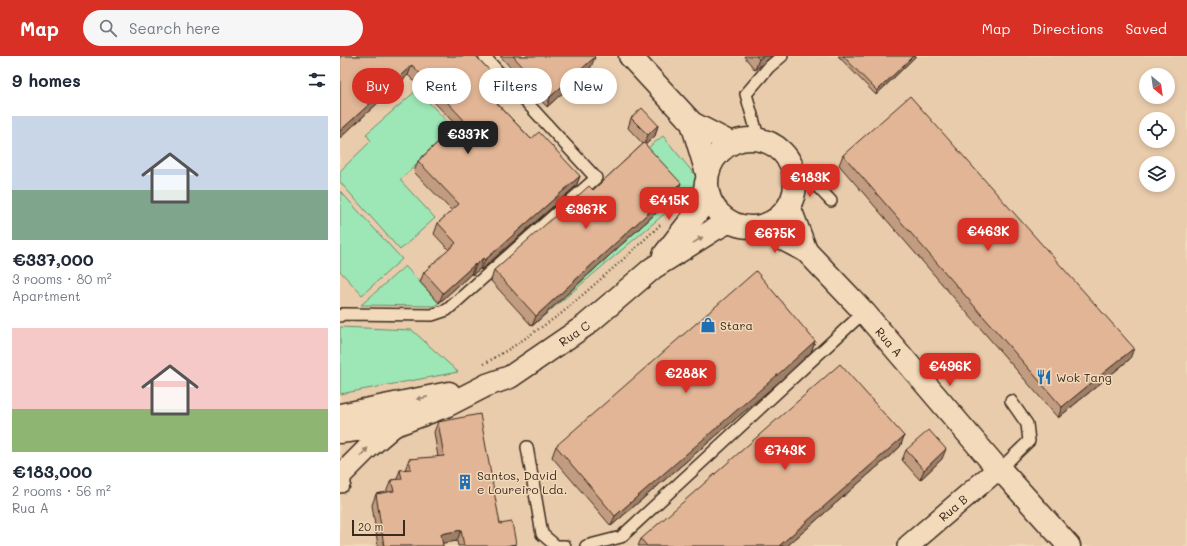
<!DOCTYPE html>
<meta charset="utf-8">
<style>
:root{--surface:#fff;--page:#f6f6f7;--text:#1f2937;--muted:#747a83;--accent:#d93025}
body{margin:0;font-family:Mali,sans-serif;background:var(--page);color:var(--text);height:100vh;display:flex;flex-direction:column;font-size:15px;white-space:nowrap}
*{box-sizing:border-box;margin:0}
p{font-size:13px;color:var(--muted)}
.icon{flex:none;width:22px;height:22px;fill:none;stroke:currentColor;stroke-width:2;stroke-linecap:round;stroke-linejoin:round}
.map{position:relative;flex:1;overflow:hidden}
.drawer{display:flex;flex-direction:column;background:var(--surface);width:340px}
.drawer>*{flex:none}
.banner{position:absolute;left:12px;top:12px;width:380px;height:36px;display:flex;gap:8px}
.needle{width:26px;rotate:151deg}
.controls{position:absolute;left:799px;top:12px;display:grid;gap:8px}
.controls a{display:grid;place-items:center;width:36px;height:36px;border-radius:50%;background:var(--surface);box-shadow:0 2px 6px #0003;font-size:20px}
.scale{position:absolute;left:12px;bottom:10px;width:53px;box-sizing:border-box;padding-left:4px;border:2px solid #3b2a1e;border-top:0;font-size:11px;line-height:14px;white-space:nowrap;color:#3b2a1e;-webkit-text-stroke:3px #f2daba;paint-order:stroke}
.price{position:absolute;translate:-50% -34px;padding:0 9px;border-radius:8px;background:var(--accent);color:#fff;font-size:13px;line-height:26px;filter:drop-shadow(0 1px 2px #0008)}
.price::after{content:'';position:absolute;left:50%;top:24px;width:12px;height:9px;margin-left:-6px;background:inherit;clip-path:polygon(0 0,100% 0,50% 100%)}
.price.on{background:#222;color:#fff}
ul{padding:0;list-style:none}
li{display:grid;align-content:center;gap:8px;height:212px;padding:0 12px}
li span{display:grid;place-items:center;height:124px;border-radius:0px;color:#555}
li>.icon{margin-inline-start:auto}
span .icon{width:72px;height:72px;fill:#fffc;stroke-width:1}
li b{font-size:17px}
h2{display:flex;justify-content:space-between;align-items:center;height:48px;padding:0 12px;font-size:17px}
.pill{padding:0 14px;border-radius:18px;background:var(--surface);box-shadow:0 2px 6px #0003;font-size:14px;line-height:36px}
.pill.on{background:var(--accent);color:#fff}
header{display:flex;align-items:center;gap:24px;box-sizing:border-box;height:56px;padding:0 20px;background:var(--accent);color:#fff}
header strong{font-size:19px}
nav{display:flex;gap:22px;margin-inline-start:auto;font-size:14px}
.search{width:280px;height:36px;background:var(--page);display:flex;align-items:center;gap:10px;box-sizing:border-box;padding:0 14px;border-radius:22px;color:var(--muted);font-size:15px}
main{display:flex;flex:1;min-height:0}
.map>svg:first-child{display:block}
.built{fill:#e9ccac;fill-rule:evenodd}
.green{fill:#9de7b6;stroke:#6c886a}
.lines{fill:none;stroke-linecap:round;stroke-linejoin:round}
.lane-casing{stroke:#3b2a1e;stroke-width:14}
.street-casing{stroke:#3b2a1e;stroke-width:24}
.secondary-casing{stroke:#3b2a1e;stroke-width:25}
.path{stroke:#3b2a1e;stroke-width:2.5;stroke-dasharray:1 3;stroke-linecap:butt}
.lane{stroke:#f2daba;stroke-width:11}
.street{stroke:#f2daba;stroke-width:21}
.secondary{stroke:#f2daba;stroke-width:22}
.wall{fill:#c29c80;stroke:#3b2a1e}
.shaded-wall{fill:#9e7f68;stroke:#3b2a1e}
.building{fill:#e1b595;stroke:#3b2a1e}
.oneway{fill:#96826c}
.labels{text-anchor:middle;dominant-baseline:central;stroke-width:3;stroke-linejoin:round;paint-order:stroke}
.poi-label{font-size:12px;fill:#3b2a1e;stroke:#f2daba;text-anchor:start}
.street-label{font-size:12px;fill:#3b2a1e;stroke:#f2daba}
</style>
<header>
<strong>Map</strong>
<div class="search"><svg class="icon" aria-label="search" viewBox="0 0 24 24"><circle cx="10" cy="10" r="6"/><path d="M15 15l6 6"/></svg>Search here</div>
<nav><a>Map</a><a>Directions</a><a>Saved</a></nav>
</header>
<main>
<section class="drawer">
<h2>9 homes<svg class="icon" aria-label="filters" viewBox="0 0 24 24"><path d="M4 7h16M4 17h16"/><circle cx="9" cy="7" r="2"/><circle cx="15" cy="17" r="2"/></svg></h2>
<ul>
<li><span style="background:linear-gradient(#c9d6e8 60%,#7fa58c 0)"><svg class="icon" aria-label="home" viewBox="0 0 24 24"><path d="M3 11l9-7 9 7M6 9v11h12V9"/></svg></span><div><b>€337,000</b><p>3 rooms · 80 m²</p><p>Apartment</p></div></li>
<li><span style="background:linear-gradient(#f6c9c9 65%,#8fb573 0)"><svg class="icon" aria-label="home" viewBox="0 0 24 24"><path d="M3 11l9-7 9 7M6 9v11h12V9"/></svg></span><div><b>€183,000</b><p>2 rooms · 56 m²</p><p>Rua A</p></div></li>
</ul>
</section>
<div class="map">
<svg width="847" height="490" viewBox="0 0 847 490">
<rect width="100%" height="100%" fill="#f2daba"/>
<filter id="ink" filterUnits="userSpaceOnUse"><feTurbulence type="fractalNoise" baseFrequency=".025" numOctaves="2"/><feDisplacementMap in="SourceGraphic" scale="8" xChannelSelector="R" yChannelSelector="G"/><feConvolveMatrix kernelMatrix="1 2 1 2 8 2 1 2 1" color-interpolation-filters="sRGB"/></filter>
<g filter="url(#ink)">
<!-- built -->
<path class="built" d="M0,0H847V490H0ZM806,19H828V41H806ZM806,63H828V85H806ZM806,107H828V129H806Z"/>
<!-- green -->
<path class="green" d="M77,34L114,73L60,124L95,162L60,194L0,126V115L31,85L26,78Z
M323,80L355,119L357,126L355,132L192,270L337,138L300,98Z
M0,135L62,203L22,239L0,215Z
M65,210L99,247L94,250L21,249Z
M0,271L72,274L118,316L0,338Z"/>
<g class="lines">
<defs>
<path id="lane" d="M419,84L406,38L429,11L442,0
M455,125L474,127L491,145
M0,260L3,258L92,259L107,254L256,122L144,0
M187,391L202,478L216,490H225
M660,413L689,385L687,368L671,345
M246,490L281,481L524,256"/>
<g id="street">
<path d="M0,426V420L28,392L55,369"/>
<path id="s1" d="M568,490L658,413"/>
</g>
<g id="secondary">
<path d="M290,0L352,67L391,87"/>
<path d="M352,67L367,117"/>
<circle cx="411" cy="127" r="44"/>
<path d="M449,150L466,195"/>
<path id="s2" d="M419,171L466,195L524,256L658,413H660L729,490"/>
<path d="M324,199L362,150L366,127"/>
<path d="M0,359L109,337"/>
<path id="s3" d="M0,376L55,369L108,349L147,329L170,321L246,269L313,212L375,173L388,166"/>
</g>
</defs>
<!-- lane casing -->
<use href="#lane" class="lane-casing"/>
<!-- street casing -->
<use href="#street" class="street-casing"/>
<!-- secondary casing -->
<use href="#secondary" class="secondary-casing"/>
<!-- path -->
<path class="path" d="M144,308L174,290L222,257L287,200L321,168"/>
<!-- lane -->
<use href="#lane" class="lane"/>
<!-- street -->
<use href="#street" class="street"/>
<!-- secondary -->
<use href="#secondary" class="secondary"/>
</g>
<!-- wall -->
<path class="wall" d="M0,0H136L158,38L153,43L191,83L240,120L236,130L141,214L140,213L132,219L131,218L99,247L80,226L84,216L109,194L94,178L98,167L112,155L74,116L78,105L116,69L68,19L0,82Z
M160,0H254L251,11L207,51Z
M404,0H432L415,14Z
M498,0H576L536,39Z
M291,62L318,69L315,80L305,89L337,138L192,270L151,225L154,214L253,134L303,88L288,72Z
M503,99L790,303L718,362L499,109Z
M475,285L471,296L440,325L271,470L212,401L216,390Z
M98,366L160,468L176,490H118L117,485L102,487L103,490H38L32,449L36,438L47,436V434L51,424L57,423L60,414H65L69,403L98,401L94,376Z
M564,380L560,391L447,490H298L301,483Z
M566,394L602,403L580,424L562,404Z"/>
<!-- shaded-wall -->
<path class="shaded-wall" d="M423,0H432L415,14L419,3Z
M573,0H576L536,39L537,35Z
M255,1L251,11L207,51L210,41Z
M72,9L68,19L0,82V75Z
M162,28L158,38L146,50L149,39Z
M318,69L315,80L304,90L308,79Z
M240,120L236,130L141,214L145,204Z
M341,127L337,138L192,270L196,260Z
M143,202L140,213L132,219L136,209Z
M135,208L131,218L99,247L103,237Z
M475,285L471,296L440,325L271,470L275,460Z
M794,292L790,303L718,362L722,351Z
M564,380L560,391L447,490H439Z
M606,393L602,403L580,424L584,414Z
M121,474L117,485L97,488L101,478Z
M176,488V490H165Z"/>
<!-- building -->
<path class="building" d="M0,0H136L162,28L149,39L191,83L199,76L240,120L145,204L143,202L136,209L135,208L103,237L84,216L116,187L98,167L119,148L78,105L123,63L72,9L0,75Z
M173,0H254L255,1L210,41Z
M416,0H423L419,3Z
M503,0H573L537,35Z
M570,40L794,292L722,351L503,99Z
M302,52L318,69L308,79L291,62Z
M304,87L341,127L196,260L154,214L249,130L253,134Z
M416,215L475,285L443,314L275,460L216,390Z
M500,308L564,380L439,490H307L301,483Z
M140,358L160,468L172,466L176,488L165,490H124L121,474L101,478L103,490H44L36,438L54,435L51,424L62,423L60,414L71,413L69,403L104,400L98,366Z
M589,374L606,393L584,414L566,394Z"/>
<!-- one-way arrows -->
<defs><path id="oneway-solid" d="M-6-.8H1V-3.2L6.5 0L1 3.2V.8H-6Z"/></defs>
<g class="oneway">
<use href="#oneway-solid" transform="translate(358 184) rotate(-32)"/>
<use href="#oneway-solid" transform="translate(82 342) rotate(169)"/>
<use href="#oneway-solid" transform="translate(24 396) rotate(-46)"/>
</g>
</g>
<!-- icons -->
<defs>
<symbol id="shop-bare" viewBox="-9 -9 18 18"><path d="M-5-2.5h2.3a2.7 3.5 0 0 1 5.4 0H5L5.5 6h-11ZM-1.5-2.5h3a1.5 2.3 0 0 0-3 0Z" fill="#1f6fb2" stroke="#f2daba" stroke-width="2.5" paint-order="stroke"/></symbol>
<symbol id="restaurant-bare" viewBox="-9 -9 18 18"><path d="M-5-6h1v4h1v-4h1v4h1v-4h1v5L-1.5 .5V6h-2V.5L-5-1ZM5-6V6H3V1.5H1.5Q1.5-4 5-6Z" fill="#1f6fb2" stroke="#f2daba" stroke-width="2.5" paint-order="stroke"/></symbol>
<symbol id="building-bare" viewBox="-9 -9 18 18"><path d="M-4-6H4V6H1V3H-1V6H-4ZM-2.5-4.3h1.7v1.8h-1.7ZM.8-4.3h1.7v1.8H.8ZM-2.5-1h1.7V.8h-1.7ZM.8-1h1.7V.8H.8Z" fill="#1f6fb2" stroke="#f2daba" stroke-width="2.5" paint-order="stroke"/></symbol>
</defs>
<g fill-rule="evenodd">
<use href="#shop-bare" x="357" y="258" width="22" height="22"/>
<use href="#restaurant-bare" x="693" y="310" width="22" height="22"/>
<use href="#building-bare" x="114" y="415" width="22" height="22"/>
</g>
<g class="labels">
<!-- poi labels -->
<g class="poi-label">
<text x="380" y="269">Stara</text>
<text x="716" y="321">Wok Tang</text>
<text x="137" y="419">Santos, David<tspan x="137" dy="14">e Loureiro Lda.</tspan></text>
</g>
<!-- street labels -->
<g class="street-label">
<text stroke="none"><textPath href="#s3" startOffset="258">Rua C</textPath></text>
<text stroke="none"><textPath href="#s2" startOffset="176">Rua A</textPath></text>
<text stroke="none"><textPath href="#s1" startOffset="59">Rua B</textPath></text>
</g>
</g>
</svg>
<div class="controls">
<a><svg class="needle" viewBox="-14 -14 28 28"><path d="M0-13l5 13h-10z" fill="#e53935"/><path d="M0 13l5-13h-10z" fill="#747a83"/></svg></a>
<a><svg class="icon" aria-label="locate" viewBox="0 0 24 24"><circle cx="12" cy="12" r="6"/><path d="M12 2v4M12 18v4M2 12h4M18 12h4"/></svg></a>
<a><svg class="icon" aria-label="layers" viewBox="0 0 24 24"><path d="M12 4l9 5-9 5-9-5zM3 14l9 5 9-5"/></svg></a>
</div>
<div class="scale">20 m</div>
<b class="price on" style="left:128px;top:99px">€337K</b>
<b class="price" style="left:470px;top:142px">€183K</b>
<b class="price" style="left:329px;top:165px">€415K</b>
<b class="price" style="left:246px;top:174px">€367K</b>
<b class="price" style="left:648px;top:196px">€463K</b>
<b class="price" style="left:435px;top:198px">€675K</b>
<b class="price" style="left:610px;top:331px">€496K</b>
<b class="price" style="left:346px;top:338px">€288K</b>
<b class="price" style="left:445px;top:415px">€743K</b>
<div class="banner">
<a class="pill on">Buy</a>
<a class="pill">Rent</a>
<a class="pill">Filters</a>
<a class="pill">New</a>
</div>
</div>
</main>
